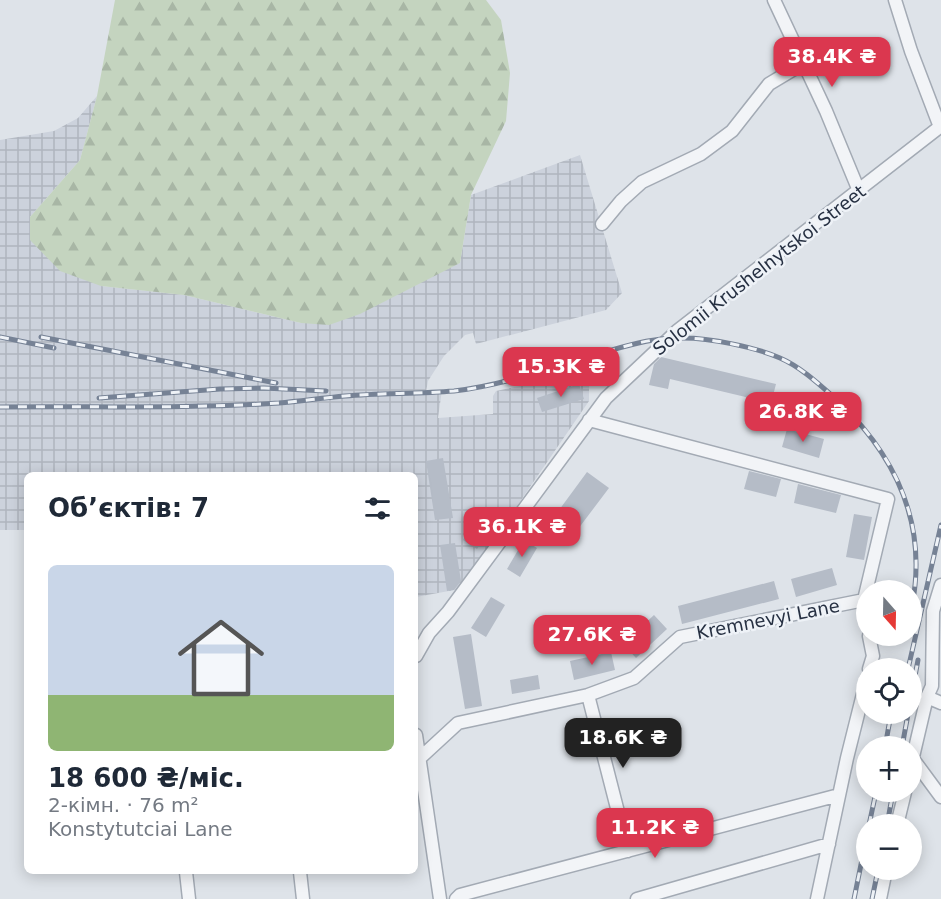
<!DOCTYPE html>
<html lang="uk">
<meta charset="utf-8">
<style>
:root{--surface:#fff;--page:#f6f6f7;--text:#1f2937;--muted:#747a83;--line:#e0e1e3;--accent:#db374f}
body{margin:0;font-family:"DejaVu Sans",sans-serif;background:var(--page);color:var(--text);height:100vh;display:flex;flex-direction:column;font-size:22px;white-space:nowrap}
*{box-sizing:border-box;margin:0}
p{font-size:20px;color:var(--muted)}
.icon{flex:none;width:33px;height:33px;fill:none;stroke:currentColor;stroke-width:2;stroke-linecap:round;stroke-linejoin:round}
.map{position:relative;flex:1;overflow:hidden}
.panel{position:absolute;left:24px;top:472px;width:394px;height:402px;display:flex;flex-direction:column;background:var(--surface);border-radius:9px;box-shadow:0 3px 15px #0003}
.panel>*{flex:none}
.needle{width:39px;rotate:160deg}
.controls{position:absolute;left:856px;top:580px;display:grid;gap:12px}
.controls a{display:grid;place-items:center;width:66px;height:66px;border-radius:50%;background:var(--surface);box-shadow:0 3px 15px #0003;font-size:30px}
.price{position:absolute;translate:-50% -51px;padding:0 14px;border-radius:12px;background:var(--accent);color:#fff;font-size:20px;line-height:39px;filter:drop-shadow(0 2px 3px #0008)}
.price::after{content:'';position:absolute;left:50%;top:36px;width:18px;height:14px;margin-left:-9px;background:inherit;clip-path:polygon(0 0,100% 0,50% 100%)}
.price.active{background:#222;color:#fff}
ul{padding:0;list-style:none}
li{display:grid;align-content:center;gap:12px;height:318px;padding:0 24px}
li+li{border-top:2px solid var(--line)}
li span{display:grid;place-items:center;height:186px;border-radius:9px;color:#555}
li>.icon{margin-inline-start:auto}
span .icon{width:108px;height:108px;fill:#fffc;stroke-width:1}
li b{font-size:26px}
h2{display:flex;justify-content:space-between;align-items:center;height:72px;padding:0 24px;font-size:26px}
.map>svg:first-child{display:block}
.industrial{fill:url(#industrial-grid)}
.forest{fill:url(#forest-firs)}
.building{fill:#b5bcc7}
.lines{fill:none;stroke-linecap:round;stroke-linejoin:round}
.minor-casing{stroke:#a3aab4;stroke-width:15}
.minor{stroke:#f2f4f7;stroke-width:12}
.rail-casing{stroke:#768295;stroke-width:5}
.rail{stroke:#eef2f7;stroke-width:3;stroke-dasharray:9;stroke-linecap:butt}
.labels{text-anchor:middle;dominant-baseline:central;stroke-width:5;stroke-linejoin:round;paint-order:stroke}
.street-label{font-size:18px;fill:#263042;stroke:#eef2f7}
</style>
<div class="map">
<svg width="941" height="899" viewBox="0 0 941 899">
<defs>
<pattern id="industrial-grid" width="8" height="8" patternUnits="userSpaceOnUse" patternTransform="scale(1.5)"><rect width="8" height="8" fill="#ccd2dc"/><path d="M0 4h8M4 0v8" fill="none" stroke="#afb5be"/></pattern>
<pattern id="forest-firs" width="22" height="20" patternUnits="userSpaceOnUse" patternTransform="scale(1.5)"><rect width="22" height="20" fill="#c4d4bf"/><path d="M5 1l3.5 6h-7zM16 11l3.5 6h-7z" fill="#a8b6a5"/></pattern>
</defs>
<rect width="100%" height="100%" fill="#dee3e9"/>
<!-- industrial -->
<path class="industrial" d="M97,96L80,160L30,217L101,286L184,295L301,323L460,263L471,195L580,155L622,293L606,310L476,344L473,333L465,335L444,356L428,381L426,392L442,390L438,418L493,414V396L496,391L579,373L589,382V401L460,589L416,597V476H27V530H0V140L54,131L78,118Z"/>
<!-- forest -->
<path class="forest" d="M115,0H486L501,20L510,73L506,121L471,195L460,263L360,314L329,325L301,323L184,295L101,286L60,271L30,240V217L80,160L97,96Z"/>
<!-- building -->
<path class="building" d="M661,357L776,384L768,415L751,410L754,399L670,379L668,389L649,385L654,364Z
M579,384L584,399L542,412L537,398Z
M787,429L824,439L819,458L782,447Z
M443,458L453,518L435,520L426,461Z
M749,471L781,479L776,497L744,489Z
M587,472L609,488L572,537L551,521Z
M798,484L841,495L836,513L794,503Z
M485,509L499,518L477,549L463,540Z
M854,514L872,517L864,560L846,557Z
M524,540L537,548L520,577L507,569Z
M455,543L461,581L454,590L447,591L440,545Z
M832,568L837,585L796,597L791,579Z
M774,581L779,599L682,624L678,606Z
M491,597L505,605L486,637L471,628Z
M654,615L667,629L636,658L623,644Z
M471,634L482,706L465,709L453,637Z
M611,652L615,670L574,680L570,661Z
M538,675L540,689L512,694L510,680Z"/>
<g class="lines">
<defs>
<path id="minor" d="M774,0L826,111L859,191
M895,0L911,51L940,127
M602,224L621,201L642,182L701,154L732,131L769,84L804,63
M589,420L888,499L864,600L867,621
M416,656L429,633L448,612L606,398L677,331L941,126
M869,669L873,656L869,636
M588,695L628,851
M927,697L941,703
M416,735L440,899
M420,758L458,723L588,695L634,678L680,637L864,600
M913,759L941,797
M912,761L927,697L932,686L933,611L941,585
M897,825L905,792
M186,872L189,899
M300,872L303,899
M456,899L460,895L839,795
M637,899L829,844
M817,899L847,758L867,678
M880,899L886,870"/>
</defs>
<!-- minor casing -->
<use href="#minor" class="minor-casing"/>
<!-- minor -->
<use href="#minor" class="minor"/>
<defs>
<path id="rail" d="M0,337L54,348
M41,337L276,383
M99,398L220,389L264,388L326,391
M0,407C93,406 187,409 279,403C301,401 323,398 345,396C381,393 418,394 454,391C507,385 558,365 608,351C633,344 657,337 683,338C710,338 755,347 780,358C801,367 820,385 837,400C896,456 928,523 912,606
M908,669L941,525
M912,692L918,660
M885,747L891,714
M902,747L908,714
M869,825L876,792
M887,825L893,792
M854,899L867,835
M872,899L878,870"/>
</defs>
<!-- rail casing -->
<use href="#rail" class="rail-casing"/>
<!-- rail -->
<use href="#rail" class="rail"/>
</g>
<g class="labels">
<!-- street labels -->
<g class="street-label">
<text transform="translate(759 270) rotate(-38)">Solomii Krushelnytskoi Street</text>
<text transform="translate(768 619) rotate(-11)">Kremnevyi Lane</text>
</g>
</g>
</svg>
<div class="controls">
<a><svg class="needle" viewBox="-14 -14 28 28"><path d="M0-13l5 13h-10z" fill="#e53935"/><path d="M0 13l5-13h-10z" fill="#747a83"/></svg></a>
<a><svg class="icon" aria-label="locate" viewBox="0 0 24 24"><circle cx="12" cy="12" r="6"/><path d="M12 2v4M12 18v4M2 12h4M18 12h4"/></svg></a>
<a>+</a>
<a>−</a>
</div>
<b class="price" style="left:832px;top:88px">38.4K ₴</b>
<b class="price" style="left:561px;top:398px">15.3K ₴</b>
<b class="price" style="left:803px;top:443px">26.8K ₴</b>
<b class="price" style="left:522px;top:558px">36.1K ₴</b>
<b class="price" style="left:592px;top:666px">27.6K ₴</b>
<b class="price active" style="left:623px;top:769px">18.6K ₴</b>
<b class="price" style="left:655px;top:859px">11.2K ₴</b>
<section class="panel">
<h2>Об’єктів: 7<svg class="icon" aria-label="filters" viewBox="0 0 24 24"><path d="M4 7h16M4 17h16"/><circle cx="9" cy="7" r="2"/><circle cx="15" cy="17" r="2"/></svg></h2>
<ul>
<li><span style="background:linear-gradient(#c9d6e8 70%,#8fb573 0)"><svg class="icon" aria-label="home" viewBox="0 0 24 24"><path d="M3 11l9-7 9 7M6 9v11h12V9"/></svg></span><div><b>18 600 ₴/міс.</b><p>2-кімн. · 76 m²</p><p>Konstytutciai Lane</p></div></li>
</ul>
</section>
</div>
